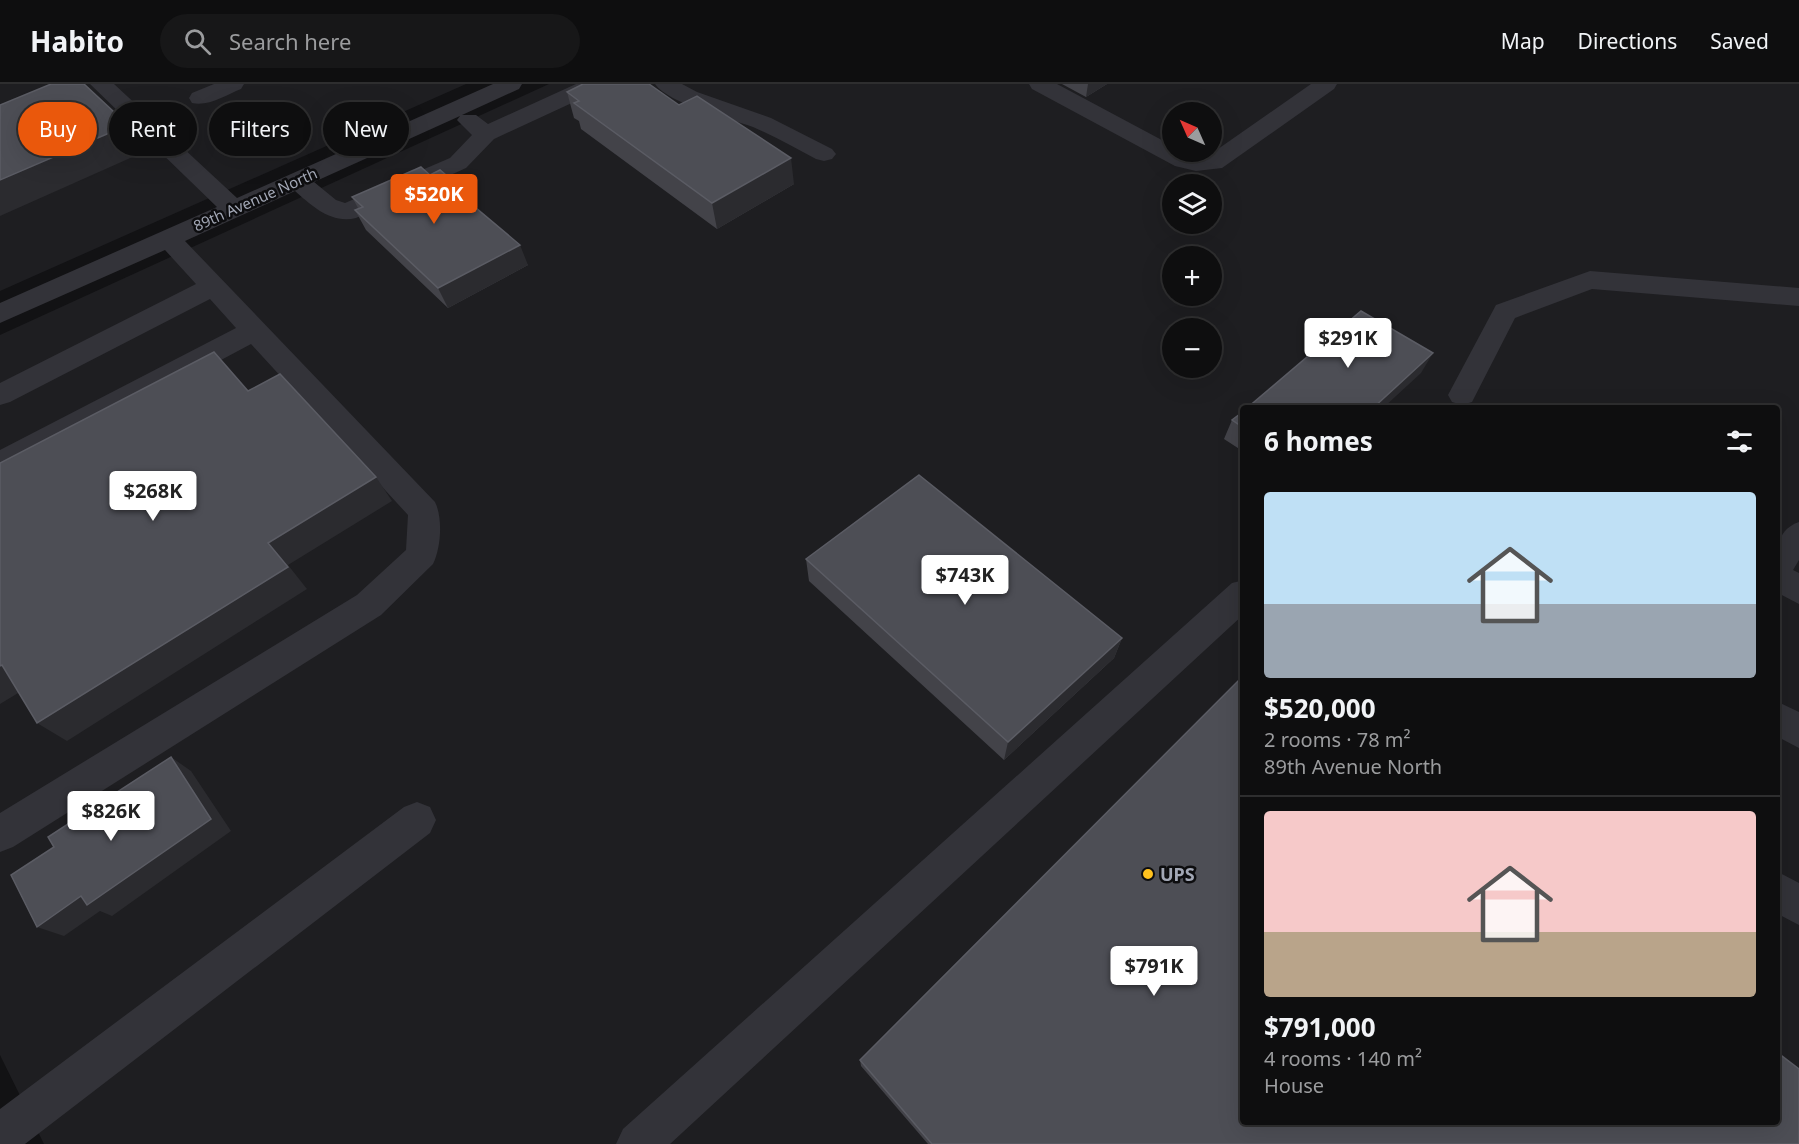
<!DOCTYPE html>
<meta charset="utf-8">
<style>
:root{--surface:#0e0e0f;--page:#171718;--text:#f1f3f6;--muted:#9b9c9e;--line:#2e2e2f;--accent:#ea580c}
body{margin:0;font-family:"Noto Sans",sans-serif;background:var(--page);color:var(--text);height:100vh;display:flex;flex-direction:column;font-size:22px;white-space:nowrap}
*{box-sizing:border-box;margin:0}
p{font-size:20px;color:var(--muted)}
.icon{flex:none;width:33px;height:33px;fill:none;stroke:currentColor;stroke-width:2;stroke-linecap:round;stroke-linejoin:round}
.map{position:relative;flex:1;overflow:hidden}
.details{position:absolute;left:1240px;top:321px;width:540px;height:720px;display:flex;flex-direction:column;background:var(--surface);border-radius:6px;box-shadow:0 6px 24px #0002,0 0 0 2px var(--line)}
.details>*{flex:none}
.banner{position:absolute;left:18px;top:18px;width:570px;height:54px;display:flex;gap:12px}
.needle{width:39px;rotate:315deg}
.fabs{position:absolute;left:1162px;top:18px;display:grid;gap:12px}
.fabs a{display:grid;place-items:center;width:60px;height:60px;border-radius:50%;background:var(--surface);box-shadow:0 6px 24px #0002,0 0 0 2px var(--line);font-size:30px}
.price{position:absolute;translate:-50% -51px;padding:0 14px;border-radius:6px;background:#fff;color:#222;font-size:20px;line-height:39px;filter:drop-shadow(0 2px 3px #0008)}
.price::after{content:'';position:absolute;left:50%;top:36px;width:18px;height:14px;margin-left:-9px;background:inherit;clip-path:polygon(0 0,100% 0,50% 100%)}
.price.current{background:var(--accent);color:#fff}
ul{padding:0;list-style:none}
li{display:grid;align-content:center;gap:12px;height:318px;padding:0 24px}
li+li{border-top:2px solid var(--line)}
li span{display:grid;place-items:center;height:186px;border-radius:6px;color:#555}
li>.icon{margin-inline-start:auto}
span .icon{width:108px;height:108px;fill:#fffc;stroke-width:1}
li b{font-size:26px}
h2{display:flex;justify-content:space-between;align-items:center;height:72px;padding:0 24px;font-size:26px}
.pill{padding:0 21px;border-radius:27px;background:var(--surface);box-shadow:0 6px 24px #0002,0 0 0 2px var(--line);font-size:21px;line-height:54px}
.pill.current{background:var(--accent);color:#fff}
header{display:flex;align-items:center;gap:36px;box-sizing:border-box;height:84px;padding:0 30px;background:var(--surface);border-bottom:2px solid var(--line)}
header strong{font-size:28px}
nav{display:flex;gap:33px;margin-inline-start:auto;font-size:21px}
.search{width:420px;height:54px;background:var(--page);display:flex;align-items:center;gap:15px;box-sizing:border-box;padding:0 21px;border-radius:33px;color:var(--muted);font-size:22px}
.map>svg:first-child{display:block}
.built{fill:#1e1e21;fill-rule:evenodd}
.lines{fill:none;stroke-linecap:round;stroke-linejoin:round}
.minor{fill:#333339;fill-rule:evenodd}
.wall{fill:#434349}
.shaded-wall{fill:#2b2b2f}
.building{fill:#4d4e55;stroke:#5b5c64;stroke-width:1.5}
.poi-dot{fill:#ffc11e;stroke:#0d0d0f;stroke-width:2}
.labels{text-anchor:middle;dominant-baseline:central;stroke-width:5;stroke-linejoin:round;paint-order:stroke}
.far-street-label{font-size:15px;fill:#a2a7b5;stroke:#0d0d0f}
.poi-label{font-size:18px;font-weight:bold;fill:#a2a7b5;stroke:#0d0d0f;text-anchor:start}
</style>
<header>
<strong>Habito</strong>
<div class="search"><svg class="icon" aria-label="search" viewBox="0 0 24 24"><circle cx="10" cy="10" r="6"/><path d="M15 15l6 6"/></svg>Search here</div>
<nav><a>Map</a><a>Directions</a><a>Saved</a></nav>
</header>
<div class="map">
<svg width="1799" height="1060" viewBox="0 0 1799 1060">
<rect width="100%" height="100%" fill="#121214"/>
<!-- built -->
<path class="built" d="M0,0H466L0,207Z
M549,0H1799V1060H44L0,971V251ZM1173,28H1212V68H1173ZM1173,100H1212V140H1173ZM1173,172H1212V212H1173ZM1173,244H1212V284H1173ZM1244,324H1778V1038H1244Z"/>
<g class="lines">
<!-- minor -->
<path class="minor" d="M90,0H114L237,114L493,0H522L519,5L462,31H476L488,40L576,0H605L602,5L494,55L466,84L356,134C331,140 312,122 295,107L185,157L435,418C443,434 441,464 433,480L381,531L13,763L0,768V729L357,511L406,466L408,431L251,260L11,388L0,392V366L236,244L210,215L10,318L0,321V299L196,200L165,166L0,239V219L217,123ZM460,32L457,36L472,51L450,74L345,119L336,116L314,98Z
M214,0H244L241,5C226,11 208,23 192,19L189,14L192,9Z
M655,0H682L697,8L771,34L832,65L836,70L832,75L824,77L816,75C795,64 774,52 753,43C729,34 669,20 655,0Z
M1029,0H1057L1173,62V68C1186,68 1195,73 1208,72L1311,0H1337L1334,5L1222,84L1196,87L1175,82L1032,5Z
M1590,187L1799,204V222L1592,205L1515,234L1472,318L1462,321L1452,318L1448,311L1496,221Z
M1799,438V476L1793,486L1799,489V520L1778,509C1778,483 1769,448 1799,438Z
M1244,496V530L670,1060H616L623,1045L1232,499Z
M1778,618L1799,628V664L1778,653Z
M417,718L430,723L436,736L430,749L25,1060H0V1025L404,723Z
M1778,788L1799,799V841L1778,830Z"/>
</g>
<!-- wall -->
<path class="wall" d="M1062,0H1107L1086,13Z
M567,8L794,100L717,145L581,45L579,37L574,34Z
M430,91L474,115L478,125L528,181L448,224L366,146L355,126L358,124L352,113Z
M1244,327V368L1224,355L1232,336Z
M806,475L1122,554L1114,574L1004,676L809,497Z
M860,976L1799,1060H928L861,982Z"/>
<!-- shaded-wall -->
<path class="shaded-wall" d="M1088,0H1107L1086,13Z
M128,41L146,67L0,132V96Z
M791,74L794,100L717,145L712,119Z
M474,115L482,136L469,118Z
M520,161L528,181L448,224L438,204Z
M1433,269L1421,289L1383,324H1373Z
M376,393L392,417L288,481L307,505L67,657L37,639L268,459Z
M1122,554L1114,574L1004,676L1008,658Z
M2,581L33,600L0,620V582Z
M171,673L191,687L231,747L112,832L100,827L64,852L37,843Z"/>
<!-- building -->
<path class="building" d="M51,0H84L128,41L0,96V21Z
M583,0H649L679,21L697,12L791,74L712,119L574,19L579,17L567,8Z
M421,83L430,91L440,86L474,115L469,118L520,161L438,204L355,126L363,123L352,113Z
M1361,227L1433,269L1373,324H1247Z
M214,268L248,307L280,290L376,393L268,459L288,483L37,639L2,581L0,582V379Z
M1244,327V344L1232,336Z
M919,391L1122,554L1008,658L806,475Z
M1244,591V1038H1778V969L1799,985V1060H932L860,976Z
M171,673L211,735L87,821L81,812L37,843L11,791L54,763L48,753Z"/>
<!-- markers -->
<circle class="poi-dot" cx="1148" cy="790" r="6"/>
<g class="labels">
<!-- far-street labels -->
<g class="far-street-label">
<text transform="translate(255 115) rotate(-24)">89th Avenue North</text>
</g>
<!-- poi labels -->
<g class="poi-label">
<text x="1160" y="790">UPS</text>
</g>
</g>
</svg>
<div class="fabs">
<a><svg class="needle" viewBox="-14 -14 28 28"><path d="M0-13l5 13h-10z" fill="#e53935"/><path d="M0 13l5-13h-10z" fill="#9b9c9e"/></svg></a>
<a><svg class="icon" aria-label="layers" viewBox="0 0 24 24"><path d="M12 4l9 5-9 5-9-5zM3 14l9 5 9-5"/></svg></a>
<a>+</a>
<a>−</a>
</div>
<b class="price current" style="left:434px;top:141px">$520K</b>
<b class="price" style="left:1348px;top:285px">$291K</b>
<b class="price" style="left:153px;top:438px">$268K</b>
<b class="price" style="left:965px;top:522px">$743K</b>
<b class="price" style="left:111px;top:758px">$826K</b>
<b class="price" style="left:1154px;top:913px">$791K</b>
<div class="banner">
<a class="pill current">Buy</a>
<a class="pill">Rent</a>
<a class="pill">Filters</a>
<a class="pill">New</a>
</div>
<section class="details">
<h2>6 homes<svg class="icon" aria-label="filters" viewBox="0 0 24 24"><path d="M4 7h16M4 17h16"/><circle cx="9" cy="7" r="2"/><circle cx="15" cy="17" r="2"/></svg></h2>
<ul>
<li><span style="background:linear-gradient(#bfe0f5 60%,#9aa5b1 0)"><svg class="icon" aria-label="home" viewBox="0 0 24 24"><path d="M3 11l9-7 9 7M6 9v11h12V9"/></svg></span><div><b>$520,000</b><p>2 rooms · 78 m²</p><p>89th Avenue North</p></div></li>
<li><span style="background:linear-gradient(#f6c9c9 65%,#b9a48a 0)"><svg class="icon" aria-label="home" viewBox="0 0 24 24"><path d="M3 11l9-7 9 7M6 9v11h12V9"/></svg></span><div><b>$791,000</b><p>4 rooms · 140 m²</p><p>House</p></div></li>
</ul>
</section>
</div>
